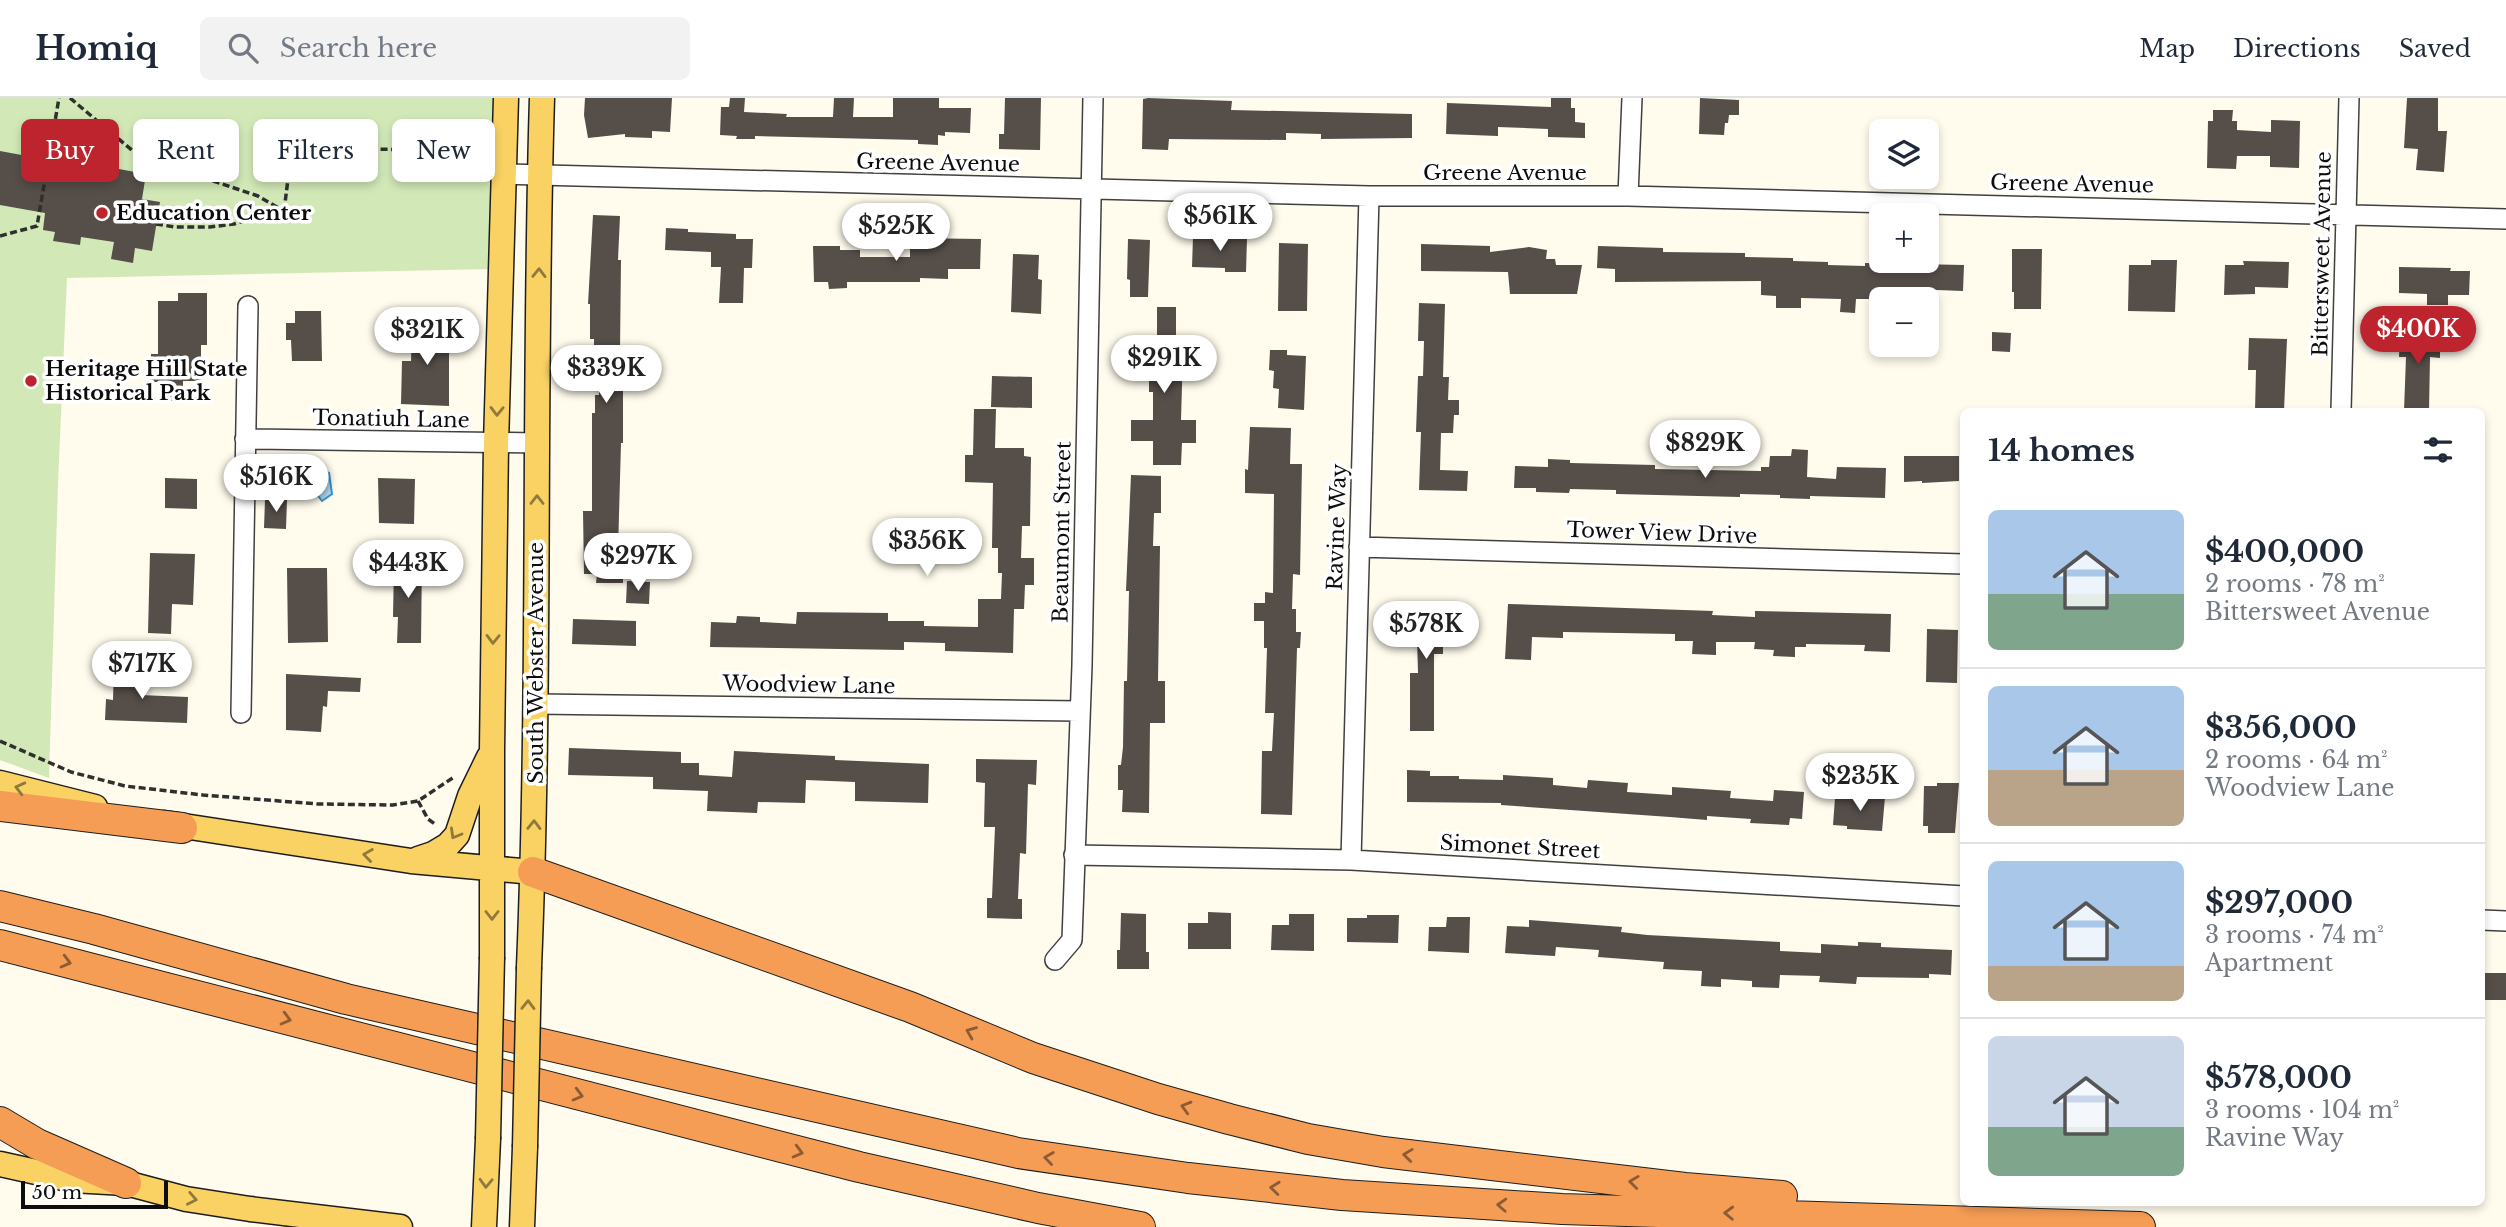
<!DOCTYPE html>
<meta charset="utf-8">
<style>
:root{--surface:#fff;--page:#f2f2f3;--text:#1f2937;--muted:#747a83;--line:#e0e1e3;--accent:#be242e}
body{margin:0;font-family:"Libre Baskerville",serif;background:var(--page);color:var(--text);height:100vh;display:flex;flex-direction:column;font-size:26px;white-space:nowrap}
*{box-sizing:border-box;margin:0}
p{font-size:23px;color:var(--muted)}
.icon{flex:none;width:38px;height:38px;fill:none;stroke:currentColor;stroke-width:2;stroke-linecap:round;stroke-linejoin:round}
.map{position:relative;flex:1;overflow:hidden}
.side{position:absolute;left:1960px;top:310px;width:525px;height:798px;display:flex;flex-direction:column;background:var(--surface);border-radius:10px;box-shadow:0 4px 10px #0003}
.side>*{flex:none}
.guide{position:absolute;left:21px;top:21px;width:665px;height:63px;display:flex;gap:14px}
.fabs{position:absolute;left:1869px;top:21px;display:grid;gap:14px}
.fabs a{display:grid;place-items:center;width:70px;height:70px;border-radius:10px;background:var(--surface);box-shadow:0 4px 10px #0003;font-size:35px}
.scale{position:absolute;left:21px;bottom:18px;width:147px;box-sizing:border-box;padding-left:7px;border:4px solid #0d0d0d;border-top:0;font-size:19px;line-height:24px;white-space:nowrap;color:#0d0d0d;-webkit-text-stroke:5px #fff;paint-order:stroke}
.price{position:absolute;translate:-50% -60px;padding:0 16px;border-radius:24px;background:#fff;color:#222;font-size:23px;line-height:46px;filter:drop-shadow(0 2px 4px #0008)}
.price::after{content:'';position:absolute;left:50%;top:42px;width:21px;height:16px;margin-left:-10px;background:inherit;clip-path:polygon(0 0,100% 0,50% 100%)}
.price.on{background:var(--accent);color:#fff}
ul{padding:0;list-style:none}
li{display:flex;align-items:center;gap:21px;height:175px;padding:0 28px}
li+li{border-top:2px solid var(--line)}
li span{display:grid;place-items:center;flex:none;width:196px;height:140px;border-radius:10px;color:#555}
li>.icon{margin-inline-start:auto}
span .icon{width:84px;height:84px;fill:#fffc;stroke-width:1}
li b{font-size:30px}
h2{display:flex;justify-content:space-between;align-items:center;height:84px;padding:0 28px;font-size:30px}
.pill{padding:0 24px;border-radius:10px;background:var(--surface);box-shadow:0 4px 10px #0003;font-size:24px;line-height:63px}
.pill.on{background:var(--accent);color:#fff}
header{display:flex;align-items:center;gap:42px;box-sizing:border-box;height:98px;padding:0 35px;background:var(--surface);border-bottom:2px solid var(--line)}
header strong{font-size:33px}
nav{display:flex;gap:38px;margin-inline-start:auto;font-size:24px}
.search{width:490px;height:63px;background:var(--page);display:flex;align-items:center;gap:18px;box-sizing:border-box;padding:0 24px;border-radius:10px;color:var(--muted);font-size:26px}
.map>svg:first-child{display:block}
.green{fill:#d2e9b7}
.water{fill:#b2def6;stroke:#3995ce;stroke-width:2}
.building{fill:#564e49}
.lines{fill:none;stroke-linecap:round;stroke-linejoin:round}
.minor-casing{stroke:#404040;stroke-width:22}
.major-casing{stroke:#1e1e1e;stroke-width:27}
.highway-casing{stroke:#1e1e1e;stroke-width:32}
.path{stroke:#2f2f2f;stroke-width:3.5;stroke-dasharray:7 3.5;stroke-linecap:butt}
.minor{stroke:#fff;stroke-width:19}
.major{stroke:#f9d263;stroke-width:24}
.highway{stroke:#f59c55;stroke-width:30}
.major-bridge-casing{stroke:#1e1e1e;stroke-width:27;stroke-linecap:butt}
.major-bridge{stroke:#f9d263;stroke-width:24}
.oneway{stroke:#8f793c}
.oneway2{stroke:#8d5c35}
.poi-dot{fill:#be242e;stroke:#fff;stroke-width:2.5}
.labels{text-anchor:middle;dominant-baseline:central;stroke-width:7;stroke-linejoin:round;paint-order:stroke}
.street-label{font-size:21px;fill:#0d0d0d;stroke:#fff}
.poi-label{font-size:21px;font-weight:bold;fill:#0d0d0d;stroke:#fff;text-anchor:start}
</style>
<header>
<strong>Homiq</strong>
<div class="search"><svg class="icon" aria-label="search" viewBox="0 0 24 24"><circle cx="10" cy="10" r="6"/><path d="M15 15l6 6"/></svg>Search here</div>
<nav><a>Map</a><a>Directions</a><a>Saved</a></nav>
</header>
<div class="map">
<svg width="2506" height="1129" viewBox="0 0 2506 1129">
<rect width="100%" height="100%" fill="#fffbed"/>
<!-- green -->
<path class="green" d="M0,0H506L491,171L67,180L58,385L49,680L0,662Z"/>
<!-- water -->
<path class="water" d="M324,373L329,375L332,396L322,403L316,395L317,377Z"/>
<!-- building -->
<path class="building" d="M585,0H672L670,34L652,33V40L625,39V36L588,40L584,17Z
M730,0H745L744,14L787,16L786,19H833L834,0H854L853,19H893V0H939V10H971L970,35L945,34V38L938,37V47L918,46V42L755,38V41H736L737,38L720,37L721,9H729Z
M1005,0H1041L1040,52L999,51V36H1004Z
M1148,0L1232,3L1231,12L1412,16V40L1321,41V36L1286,35V42L1169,41L1168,52L1142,51L1143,1Z
M1551,0H1571V10H1575V24L1585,25V40L1548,39V31L1498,29V38L1446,36L1447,5L1551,9Z
M1700,0L1739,2V17H1729L1728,25H1725L1724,37L1699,36Z
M2407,0H2438V33H2447L2444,74L2416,72L2418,51L2404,50Z
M2213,12H2233L2232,23H2237V32L2271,34V22L2300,23L2299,70L2270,69V58H2237L2236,71L2207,70L2208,23H2213Z
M0,53L54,63V59L146,76L142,101L160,104L152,153L135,150L133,165L111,161L114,144L81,139L80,147L53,143L55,134L43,132L45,115L0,107Z
M593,117L620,118L618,162H621L620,252H623V345H621L618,453L623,454V485H596L597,476H584L583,413H592V315H595V297H599V250H594V241H590V206H588Z
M666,130L688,131V134L736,136V141H753L752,170H744L743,205H719L721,169H711V154L665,152Z
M1193,139L1247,140L1246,174H1225V170L1192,169Z
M910,140L981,141L980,171H948V181L920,180V184H847V190L829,191L828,184H814L813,148H840V152H860V159H910Z
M1128,141L1150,142L1148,199H1130V182L1127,181Z
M1279,145L1308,146L1307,213H1278Z
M1421,146L1490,148V154L1529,149L1547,152L1546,161H1555L1556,167H1582L1577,196H1510L1508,174L1421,173Z
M1598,148L1663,150V154L1745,155V159L1793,160V163L1828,164V167L1865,168V165L1964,167L1963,193L1911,191V201H1856L1855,215L1840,214L1841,201L1801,200V210H1776V198L1761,197V183L1615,184V171L1597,170Z
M2012,151H2042L2041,211H2014V194H2012Z
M1013,156L1039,157L1038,181L1042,182L1041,216L1011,214Z
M2151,162H2177L2175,214L2128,213L2129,167H2151Z
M2243,163L2289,164L2288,190L2255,189V196L2224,197L2225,167H2244Z
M2399,169L2451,170L2450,173H2470L2469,197H2448V207H2427V196L2399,195Z
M178,195H207V247H201V283H183V303H160V284H150L151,256H158V203H178Z
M1419,205L1445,206L1443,279H1449L1448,302H1459V317H1454L1453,335H1441L1440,372L1468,373L1467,393L1419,392L1421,334H1416L1418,278H1423L1424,243H1418Z
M1157,209H1176V253H1183L1181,322H1196V345H1182L1181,367H1153V343H1131V322H1153V294H1149V278H1133V252L1157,253Z
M295,213H321L322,263H292L291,242H286V225H295Z
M449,225V308L401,306L402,263H411L412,226Z
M2400,232L2440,233V260L2430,259L2429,313H2404L2406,259H2399Z
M1992,234L2011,235L2010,254L1992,253Z
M2249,240L2287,241L2284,313H2255L2256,272H2248Z
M1270,252H1287V257L1306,258L1304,312L1278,310L1279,291L1273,290L1274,273L1269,272Z
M992,278L1032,279V310L991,309Z
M974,311H996L995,350H1024V358L1031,359L1030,428H1022L1021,460H1034V487H1025L1024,511H1014L1013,555L945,553V545L904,544V552L710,549L711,524L736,525L737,518L760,519V524L796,526L797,514L888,515V523H924V528L978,529V501H1001L1002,475H998V450H992L993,385L965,384V357H973Z
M1250,329L1291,330L1290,366H1302L1300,477L1293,476L1292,511H1296V534H1301L1300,550H1297L1292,717L1261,716L1262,653H1272L1274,615H1265L1267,550H1264V523H1254V505H1265V494L1273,495L1274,396L1245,395V371L1248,372Z
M1792,351L1808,352L1807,379L1836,381L1837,369L1886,370L1885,400L1810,398V401L1780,400V397L1740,396V399L1616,396V392L1570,391L1569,395L1536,394V390H1514L1515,368L1548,369V361L1570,362V365L1655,367V371L1761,373V369H1769L1770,358H1791Z
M1904,358H1959V383L1922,385V383L1904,384Z
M1131,377L1161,378V415H1154L1153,448H1160L1158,583H1165V625H1150L1149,715L1122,714L1123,692H1118V667H1121L1123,649L1124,583H1127L1129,493H1126Z
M165,380L197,381V411L165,410Z
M378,380L415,381L414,426L379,425Z
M265,402H287L286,431L264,430Z
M150,455L195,456L193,507L172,506L171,536L148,535Z
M404,459L422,460L421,545H397L398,519H393L394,466H404Z
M287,470H327L328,544L288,545Z
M627,483L650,484L649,506L626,505Z
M1411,504H1443L1442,511H1452L1451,527H1443V556H1434V633H1410V575H1418L1417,539H1411Z
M1508,506L1713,513L1712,517L1755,519V513L1891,516L1890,554L1864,553L1865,547L1806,546V549H1795V559L1773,558L1774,552L1754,551L1755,544H1716V557L1692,556L1693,543H1675V536L1563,534V540L1532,539L1531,562L1505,561Z
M573,521L636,523V548L572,546Z
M1927,531L1958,532L1957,585L1926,584Z
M114,569H141L140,597L188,599L187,625L105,622L106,601L113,602Z
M286,576L361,580L360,594L328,593L327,609L323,608L321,634L286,632Z
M569,650L681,654V665H699V677L732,679L734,653L835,658V662L929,666L928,705L855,703V684L806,682L805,705L758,704L757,715L707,713L708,693L653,691V679L568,677Z
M976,661L1037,662L1036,687L1028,686L1026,756L1020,755L1018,801H1022V821L987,820V800H992L995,729H984L985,685L976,684Z
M1407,672L1430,673V678H1459V681L1503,682V677L1553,680V687L1587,690L1588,682L1628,685L1627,694L1672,697V689L1731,693L1730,700L1773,703L1774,692L1804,694L1802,721L1790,720L1789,727L1750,725L1751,721L1707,718V722L1670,719L1501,707V705L1407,704Z
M1937,685H1959L1955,735H1928V728H1923L1924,688H1937Z
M1855,697L1885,699L1882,733L1847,731V728L1833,727L1835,700L1855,701Z
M1208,814L1231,815V851H1188V825H1208Z
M1121,815L1146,816V854H1149V871H1117V852H1120Z
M1289,816H1314V853L1271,852L1272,827H1289Z
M1367,817H1399L1398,845L1347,844V820H1367Z
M1447,819H1470L1469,855L1428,853L1429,829H1446Z
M1529,822L1622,829L1621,834L1647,837L1780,844V853L1821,855V846L1858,848V844L1881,845V849L1952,852L1951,877L1929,876V880L1857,879L1856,886L1819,884L1820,878L1780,877L1779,890L1752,889V883L1721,881V889L1701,888L1702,873L1663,871L1664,864L1598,859L1599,852L1556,849L1555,858L1505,855L1507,828L1529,829Z
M2482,875H2506V902H2482Z"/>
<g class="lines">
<defs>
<path id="minor" d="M503,76L1369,98H1628L2506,121
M1628,98L1632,0
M2341,313L2349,0
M245,341L537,345
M1359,449L1964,466
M537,606L1080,613
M241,615L248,208
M1074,757L1351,762L1964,798
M1351,762L1369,98
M2482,822L2506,823
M1055,862L1072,842L1082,567L1093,0"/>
<path id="major" d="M0,685L95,709
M164,725L411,763L533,774
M418,761L433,756L448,747L457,737L470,698L489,659
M492,859V652L496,346L506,0
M529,869C541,580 533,290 542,0
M0,1066L72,1082L126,1085L186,1101L250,1111L400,1129
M484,1129L488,1041
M522,1129L525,1049"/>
<path id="highway" d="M0,708L182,730
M533,774L910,909L1033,960L1158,1001L1229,1021L1308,1041L1383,1054L1685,1090L1782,1098
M0,808L94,831L346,901L1018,1055L1188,1080L1342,1097L1562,1111L2140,1129
M0,847L859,1069L1038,1110L1140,1129
M0,1024L37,1046L126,1085"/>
</defs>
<!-- minor casing -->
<use href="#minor" class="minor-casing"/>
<!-- major casing -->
<use href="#major" class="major-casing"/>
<!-- highway casing -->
<use href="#highway" class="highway-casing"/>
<!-- path -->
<path class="path" d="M70,0L139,58L258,98L284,113
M284,113L288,81L299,66L318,53L366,51L484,53
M156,126L175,129H210L234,126L261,117L298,113
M0,138L37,128L59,0
M0,643L71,674L125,688L203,697L318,706L393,707L418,703L454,679
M418,703L428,721L435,726"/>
<!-- minor -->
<use href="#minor" class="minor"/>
<!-- major -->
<use href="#major" class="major"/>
<!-- highway -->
<use href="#highway" class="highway"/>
<defs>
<path id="major-bridge" d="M488,1041L492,859
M525,1049L529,869"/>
</defs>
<!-- major-bridge casing -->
<use href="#major-bridge" class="major-bridge-casing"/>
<!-- major-bridge -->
<use href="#major-bridge" class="major-bridge"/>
</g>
<!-- one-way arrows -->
<defs><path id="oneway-chevron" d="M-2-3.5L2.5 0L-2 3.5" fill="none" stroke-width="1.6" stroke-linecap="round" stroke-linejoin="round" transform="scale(1.75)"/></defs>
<g class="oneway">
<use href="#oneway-chevron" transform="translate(539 175) rotate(-89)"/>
<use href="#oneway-chevron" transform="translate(497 313) rotate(91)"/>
<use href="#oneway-chevron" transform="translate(537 402) rotate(-90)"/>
<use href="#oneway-chevron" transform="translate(493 541) rotate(91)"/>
<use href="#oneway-chevron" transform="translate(20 690) rotate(-166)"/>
<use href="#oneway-chevron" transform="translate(534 727) rotate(-89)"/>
<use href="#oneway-chevron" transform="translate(455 736) rotate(120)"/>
<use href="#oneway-chevron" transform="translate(368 757) rotate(-172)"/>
<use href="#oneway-chevron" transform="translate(492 817) rotate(90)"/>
<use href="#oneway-chevron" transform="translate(528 907) rotate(-89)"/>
<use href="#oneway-chevron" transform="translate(486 1085) rotate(92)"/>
<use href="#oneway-chevron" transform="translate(192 1101) rotate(11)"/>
</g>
<g class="oneway2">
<use href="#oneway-chevron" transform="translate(66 864) rotate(15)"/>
<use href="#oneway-chevron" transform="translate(286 921) rotate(15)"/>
<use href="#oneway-chevron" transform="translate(971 934) rotate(-158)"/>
<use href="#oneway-chevron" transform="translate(578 997) rotate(15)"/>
<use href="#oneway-chevron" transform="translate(1186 1009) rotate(-164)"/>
<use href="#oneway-chevron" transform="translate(798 1054) rotate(15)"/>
<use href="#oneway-chevron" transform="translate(1408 1057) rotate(-173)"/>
<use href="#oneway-chevron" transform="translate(1049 1060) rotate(-172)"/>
<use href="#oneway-chevron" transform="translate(1634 1084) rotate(-173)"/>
<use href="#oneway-chevron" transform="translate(1275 1090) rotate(-174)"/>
<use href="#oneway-chevron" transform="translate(1502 1107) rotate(-177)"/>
<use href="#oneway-chevron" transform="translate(1729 1115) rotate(-178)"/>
</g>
<!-- markers -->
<g class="poi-dot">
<circle cx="102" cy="115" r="7"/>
<circle cx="31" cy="283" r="7"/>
</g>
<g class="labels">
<!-- street labels -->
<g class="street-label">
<text transform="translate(938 65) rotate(1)">Greene Avenue</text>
<text x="1505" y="75">Greene Avenue</text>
<text transform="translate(2072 86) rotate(1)">Greene Avenue</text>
<text transform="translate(2322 156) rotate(-89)">Bittersweet Avenue</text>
<text transform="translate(391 321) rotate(1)">Tonatiuh Lane</text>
<text transform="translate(1337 429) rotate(-88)">Ravine Way</text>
<text transform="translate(1062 434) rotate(-89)">Beaumont Street</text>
<text transform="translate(1662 435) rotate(2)">Tower View Drive</text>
<text transform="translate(536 565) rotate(-90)">South Webster Avenue</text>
<text transform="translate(809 587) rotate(1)">Woodview Lane</text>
<text transform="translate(1520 749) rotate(3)">Simonet Street</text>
</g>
<!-- poi labels -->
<g class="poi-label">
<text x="116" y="115">Education Center</text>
<text x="45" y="271">Heritage Hill State<tspan x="45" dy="24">Historical Park</tspan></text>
</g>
</g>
</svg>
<div class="fabs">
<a><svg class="icon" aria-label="layers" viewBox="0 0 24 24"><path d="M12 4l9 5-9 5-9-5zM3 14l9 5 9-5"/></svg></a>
<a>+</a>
<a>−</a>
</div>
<div class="scale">50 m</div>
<b class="price" style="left:1220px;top:155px">$561K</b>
<b class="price" style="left:896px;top:165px">$525K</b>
<b class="price on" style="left:2418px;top:268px">$400K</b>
<b class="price" style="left:427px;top:269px">$321K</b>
<b class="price" style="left:1164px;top:297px">$291K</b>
<b class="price" style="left:606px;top:307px">$339K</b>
<b class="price" style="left:1705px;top:382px">$829K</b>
<b class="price" style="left:276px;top:416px">$516K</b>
<b class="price" style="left:927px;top:480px">$356K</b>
<b class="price" style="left:638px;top:495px">$297K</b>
<b class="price" style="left:408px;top:502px">$443K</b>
<b class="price" style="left:1426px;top:563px">$578K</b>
<b class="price" style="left:142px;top:603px">$717K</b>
<b class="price" style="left:1860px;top:715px">$235K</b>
<div class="guide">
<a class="pill on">Buy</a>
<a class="pill">Rent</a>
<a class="pill">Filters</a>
<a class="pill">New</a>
</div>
<section class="side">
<h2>14 homes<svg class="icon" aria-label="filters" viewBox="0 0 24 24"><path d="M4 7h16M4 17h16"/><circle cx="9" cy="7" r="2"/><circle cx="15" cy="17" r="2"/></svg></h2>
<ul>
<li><span style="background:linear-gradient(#a9c7e8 60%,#7fa58c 0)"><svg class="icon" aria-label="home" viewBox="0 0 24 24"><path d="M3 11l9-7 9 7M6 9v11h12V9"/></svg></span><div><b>$400,000</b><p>2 rooms · 78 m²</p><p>Bittersweet Avenue</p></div></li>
<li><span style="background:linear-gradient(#a9c7e8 60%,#b9a48a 0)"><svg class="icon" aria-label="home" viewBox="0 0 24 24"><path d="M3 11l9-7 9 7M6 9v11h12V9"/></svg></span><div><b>$356,000</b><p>2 rooms · 64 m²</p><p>Woodview Lane</p></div></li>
<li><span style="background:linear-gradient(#a9c7e8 75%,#b9a48a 0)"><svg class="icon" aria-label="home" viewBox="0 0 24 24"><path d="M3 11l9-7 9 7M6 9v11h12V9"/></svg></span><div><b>$297,000</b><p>3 rooms · 74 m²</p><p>Apartment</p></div></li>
<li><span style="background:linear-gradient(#c9d6e8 65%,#7fa58c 0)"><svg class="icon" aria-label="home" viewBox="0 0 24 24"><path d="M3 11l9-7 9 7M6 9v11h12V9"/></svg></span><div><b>$578,000</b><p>3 rooms · 104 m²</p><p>Ravine Way</p></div></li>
</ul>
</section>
</div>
